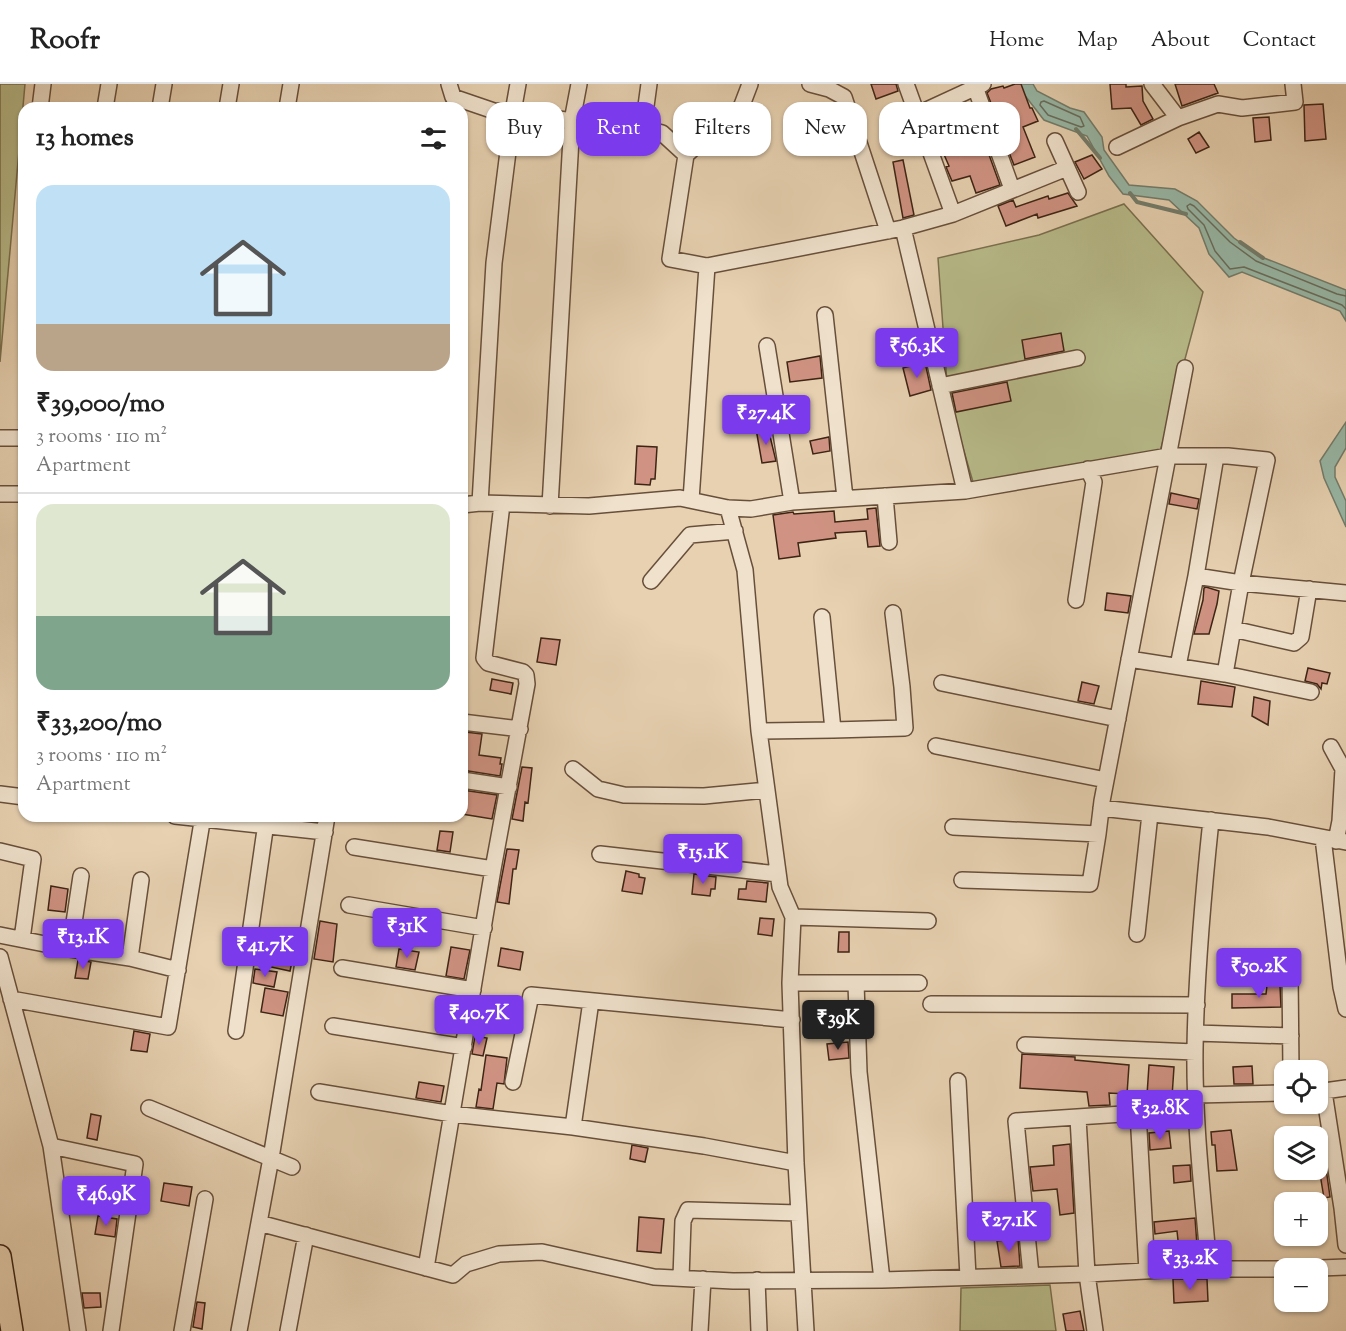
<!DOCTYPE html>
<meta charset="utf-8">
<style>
:root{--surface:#fff;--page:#f6f6f6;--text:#222;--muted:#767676;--line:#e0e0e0;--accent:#7c3aed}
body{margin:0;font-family:"Sorts Mill Goudy",serif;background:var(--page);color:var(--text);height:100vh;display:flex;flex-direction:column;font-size:22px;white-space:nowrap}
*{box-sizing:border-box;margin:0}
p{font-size:20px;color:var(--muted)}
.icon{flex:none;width:33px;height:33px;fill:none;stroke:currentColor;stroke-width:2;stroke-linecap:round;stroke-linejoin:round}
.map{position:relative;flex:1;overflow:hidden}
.side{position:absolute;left:18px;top:18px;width:450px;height:720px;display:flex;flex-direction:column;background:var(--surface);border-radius:18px;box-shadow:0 2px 4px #0004}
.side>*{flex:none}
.top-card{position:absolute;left:486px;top:18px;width:570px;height:54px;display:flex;gap:12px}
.fabs{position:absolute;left:1274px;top:976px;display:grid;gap:12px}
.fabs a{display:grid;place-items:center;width:54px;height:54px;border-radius:12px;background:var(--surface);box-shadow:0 2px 4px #0004;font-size:30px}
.price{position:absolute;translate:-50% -51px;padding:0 14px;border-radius:6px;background:var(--accent);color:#fff;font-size:20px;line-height:39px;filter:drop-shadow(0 2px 3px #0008)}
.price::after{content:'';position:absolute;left:50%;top:36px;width:18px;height:14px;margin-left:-9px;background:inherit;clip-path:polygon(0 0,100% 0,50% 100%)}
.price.current{background:#222;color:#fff}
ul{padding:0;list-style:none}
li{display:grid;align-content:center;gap:12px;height:318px;padding:0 18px}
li+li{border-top:2px solid var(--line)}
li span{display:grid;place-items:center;height:186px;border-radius:18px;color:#555}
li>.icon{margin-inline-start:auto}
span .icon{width:108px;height:108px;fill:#fffc;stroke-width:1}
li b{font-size:26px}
h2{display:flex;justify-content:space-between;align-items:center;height:72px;padding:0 18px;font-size:26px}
.pill{padding:0 21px;border-radius:18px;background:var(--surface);box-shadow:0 2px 4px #0004;font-size:21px;line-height:54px}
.pill.current{background:var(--accent);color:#fff}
header{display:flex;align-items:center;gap:36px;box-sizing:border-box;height:84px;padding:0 30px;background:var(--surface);border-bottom:2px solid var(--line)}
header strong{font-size:28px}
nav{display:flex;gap:33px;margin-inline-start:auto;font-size:21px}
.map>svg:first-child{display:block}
.green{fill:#b8bb8a;stroke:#7a704f;stroke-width:1.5}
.water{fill:#98b8a7;stroke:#747d6c;stroke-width:1.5}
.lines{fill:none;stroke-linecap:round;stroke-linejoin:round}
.shore{stroke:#6a6e5e;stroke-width:1.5}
.stream{stroke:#747d6c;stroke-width:4}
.building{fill:#d09383;stroke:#3d2414;stroke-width:1.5}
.minor-casing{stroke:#684f3b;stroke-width:18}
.highway-casing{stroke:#3d2414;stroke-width:24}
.minor{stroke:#efe1cc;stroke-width:15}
.highway{stroke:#e7d1b1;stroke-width:21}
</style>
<header>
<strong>Roofr</strong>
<nav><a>Home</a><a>Map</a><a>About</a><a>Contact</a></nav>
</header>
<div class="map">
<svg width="1346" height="1247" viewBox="0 0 1346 1247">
<rect width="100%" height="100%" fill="#e7d1b1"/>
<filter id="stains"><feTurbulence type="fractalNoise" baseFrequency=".00333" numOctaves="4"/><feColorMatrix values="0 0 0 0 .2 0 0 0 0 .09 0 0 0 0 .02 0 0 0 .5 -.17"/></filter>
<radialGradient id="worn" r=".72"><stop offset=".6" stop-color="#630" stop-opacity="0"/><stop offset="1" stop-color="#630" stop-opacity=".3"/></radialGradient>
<!-- green -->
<path class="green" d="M0,0H25L0,278Z
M1124,120L1203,208L1160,368L973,398L948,313L938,174L1039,151Z
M1050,1201L1056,1247H960L961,1204Z"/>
<!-- water -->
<path class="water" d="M1016,0H1033L1037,7L1070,24L1084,28L1102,53L1104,66L1129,101L1175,105L1197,117L1234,154L1259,172L1346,206V237L1340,227L1242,188L1229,193L1209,170L1199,144L1169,116L1123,110L1109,92L1087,52L1044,36Z
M1346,338V364L1335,383V393L1346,417V443L1324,394L1320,377Z"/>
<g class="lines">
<!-- shore -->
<path class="shore" d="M1044,17L1080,33L1084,42L1081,43L1048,31L1040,21L1041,18Z
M1346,212L1337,210L1256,177L1230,158L1194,122L1190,120L1187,122L1188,125L1204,141L1215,167L1230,185L1244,183L1342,221L1346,225"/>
<!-- stream -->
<path class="stream" d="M1076,45L1100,74
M1130,109L1137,118L1186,130
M1240,158L1263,174"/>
</g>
<!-- building -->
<path class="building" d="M871,0H896L898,7L876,15Z
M1015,0H1021L1030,24H1032L1038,37L1023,43L1035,73L1014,81L1008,66L1012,65L1003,41L1000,42L987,9L991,5L1003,2L1004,4Z
M1110,0H1126V3L1142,2L1143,17L1153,35L1141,41L1131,24L1112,25Z
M1175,0H1214L1218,9L1182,22Z
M1323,20L1326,55L1305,57L1304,21Z
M1269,33L1271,56L1255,58L1253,34Z
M976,35L1000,101L976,109L970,92L952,97L946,83L949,82L942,66L966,57L960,42Z
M1199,48L1209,63L1196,69L1188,55Z
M1092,71L1102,85L1084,95L1075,78Z
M903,76L914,131L903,134L893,78Z
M1068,109L1077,122L1038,134L1037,130L1006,142L998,122L1013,116L1016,123L1048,112L1049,115Z
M1061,249L1064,267L1025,275L1022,256Z
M820,272L822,294L790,298L787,278Z
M925,278L931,306L910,312L903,284Z
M1007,298L1011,317L956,328L952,309Z
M768,344L776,377L762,379L756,345Z
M829,353L830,367L813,370L810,357Z
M637,362L657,363L655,395H651L650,401L635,400Z
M1171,409L1199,415L1197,425L1169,420Z
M876,424L880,462L868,463L866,447L835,449L836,454L798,459L800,472L779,475L773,431L793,428L794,430L834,427L835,438L868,435L867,425Z
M1206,503L1219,507L1217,520L1209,550H1194L1203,516L1204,504Z
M1107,509L1131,512L1128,529L1105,526Z
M541,554L560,556L556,581L537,578Z
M1308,584L1330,589L1327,600L1322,599L1321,605L1317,600L1305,597Z
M492,595L513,599L511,610L490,606Z
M1201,597L1235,603L1232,623L1198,620Z
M1082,598L1099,602L1094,620L1078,617Z
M1254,613L1270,617L1268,641L1252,632Z
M465,648L482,650L479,671L501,674L500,680H502L500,692L462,686Z
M522,683L532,684L528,719L525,718L523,737L512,735Z
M462,706L497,711L492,735L462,730Z
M440,747L453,748L450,768L437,766Z
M507,765L519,766L516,785H513L509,820L497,818Z
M626,787L639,790V793L645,794L642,810L622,807Z
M694,790L716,793L715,805H711L710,812L692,810Z
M747,797L768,799L766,818L738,815L739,805H746Z
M51,802L68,805L65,828L48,826Z
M760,834L774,835L772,852L758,850Z
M84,837L98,839L93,859L81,857Z
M320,837L337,840L333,878L314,875Z
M839,848H849V868H838Z
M451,863L470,866L464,895L446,892Z
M501,864L523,868L520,886L498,882Z
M399,865L419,868L415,886L396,883Z
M274,869L293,873L290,887L271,883Z
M78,876L91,878L88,895L75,894Z
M255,885L277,888L274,903L253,899Z
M1267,901L1280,902L1281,923L1232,924V910H1266Z
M265,904L288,908L283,932L261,928Z
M134,947L150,950L147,968L131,966Z
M475,952L487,954L483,972L472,970Z
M848,958L849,974L829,976L827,960Z
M1022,970L1075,973V976L1129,981L1127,1010L1109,1009L1110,1021L1089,1022L1087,1008L1020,1004Z
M486,971L507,974L504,1000L497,999L493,1025L476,1023L479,1005L481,1006Z
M1149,981L1174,983L1172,1013L1147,1011Z
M1252,982L1253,1000H1234L1233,983Z
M419,998L444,1002L441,1018L416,1014Z
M91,1030L101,1032L97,1056L87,1054Z
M1231,1046L1237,1086L1217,1087L1215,1061H1212L1211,1048Z
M1169,1047L1171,1064L1150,1066L1149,1049Z
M1070,1060L1074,1129L1060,1131L1057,1105L1033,1107L1030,1083L1054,1081L1053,1062Z
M632,1061L648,1064L645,1078L630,1075Z
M1325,1077L1330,1113L1324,1114L1318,1078Z
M1190,1081L1191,1097L1174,1099L1173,1082Z
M164,1099L192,1103L189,1122L161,1117Z
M98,1132L117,1135L115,1153L95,1150Z
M639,1133L664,1135L661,1169L637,1167Z
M1195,1134L1198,1175H1180L1177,1147L1155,1150L1154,1138Z
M1018,1154L1020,1182L1001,1183L997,1157Z
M1173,1195H1207L1208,1217L1174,1219Z
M82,1209H100L101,1223L84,1224Z
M197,1218L205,1219L202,1245L193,1243Z
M1080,1227L1084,1247H1066L1063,1230Z"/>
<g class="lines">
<defs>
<path id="minor" d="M449,0L453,13L494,27L513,28L518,0
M579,0L572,37L643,44L662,49L686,71
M810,0L829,5L844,13L888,147
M906,0L953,130
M974,0L1012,105
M1152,0L1178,34L1218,20L1242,24L1295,18L1293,0
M40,24L43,0
M105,24L109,0
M160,24L164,0
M227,24L231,0
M287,24L291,0
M918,30L983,0
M643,44L649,0
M1055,57L1078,108
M1117,63L1178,34
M903,144L965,407
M707,182L670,175L686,71L697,61L733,34L742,21L750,0
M825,231L845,414
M767,262L792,418
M940,302L1077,274
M0,354H24
M0,410H24
M885,412L889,458
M691,416L707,182L903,144L953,130L1067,84
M480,419L494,179L513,28L572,37L550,422
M462,421L480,419L589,422L680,414L728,424L751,425L792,418L965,407L1168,372H1228L1267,376L1241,499L1225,590L1129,575
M728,424L745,486L759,647L780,803L793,833L790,899L796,1079L806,1247
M1196,492L1241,499L1346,509
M651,497L690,451L735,447
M1076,516L1094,398L1088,385
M1233,545L1294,559L1301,553L1309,505
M1178,582L1196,492L1216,372
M1225,590L1311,608
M942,599L1118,635
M462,638L520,645
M833,646L905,644L902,603L893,529
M759,647L833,646L822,533
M936,662L1106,696
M1331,663L1343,685L1340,737L1336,757
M573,685L598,705L624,711L704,712L767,706
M462,696L509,703
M0,710L24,713
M1101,724L1268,743L1346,758
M175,732L325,748
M953,743L1098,750L1102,717L1185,284
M1323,754L1341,903L1346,925
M354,763L493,785
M0,767L33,775L22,855
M600,770L778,790
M962,796L1090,800L1098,750
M349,821L484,844
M793,833L928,837
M1137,850L1150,730
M0,851L70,865L130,874L178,886
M70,865L81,792
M0,873L51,1062L78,1247
M130,874L141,796
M342,884L473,906
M1290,889L1291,987
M790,899H919
M856,899L859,988L882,1196
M11,915L168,943L203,732
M931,920L1197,921
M333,942L464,963
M236,947L267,732
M1196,949L1291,952
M1025,961L1195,968
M958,997L968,1193
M513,998L531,911L792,936
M319,1008L452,1030L573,1043L704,1062L796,1079
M1317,1008L1346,1004
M1324,1008L1342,1124L1346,1161
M1196,1011L1284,1009
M149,1024L292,1083
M1078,1034L1087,1190L1095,1247
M573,1043L591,917
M51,1062L135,1080L111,1247
M259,1139L453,1191L466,1180L499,1170L542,1168L654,1193L733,1197L882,1196L1087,1190L1184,1185H1284
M426,1184L493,785L527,600L526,591L523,588L488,579L484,574L502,420
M1209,1185C1203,1112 1194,1039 1195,965C1196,889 1203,812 1211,736
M1295,1185L1346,1183
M1031,1191L1016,1037L1138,1029L1147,1187
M681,1194L683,1137L688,1126L799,1129
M757,1196L759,1247
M182,1247L205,1115
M239,1247L271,1074L327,732
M288,1247L306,1151
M700,1247L703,1195"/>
<path id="highway" d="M0,1172L12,1247"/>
</defs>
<!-- minor casing -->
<use href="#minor" class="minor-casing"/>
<!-- highway casing -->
<use href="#highway" class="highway-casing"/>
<!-- minor -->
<use href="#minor" class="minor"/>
<!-- highway -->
<use href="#highway" class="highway"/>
</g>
<rect width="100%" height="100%" filter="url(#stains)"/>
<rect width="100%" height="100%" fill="url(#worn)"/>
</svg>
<div class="fabs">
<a><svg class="icon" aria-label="locate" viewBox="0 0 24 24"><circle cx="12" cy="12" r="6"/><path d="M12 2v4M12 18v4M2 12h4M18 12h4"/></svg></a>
<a><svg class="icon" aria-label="layers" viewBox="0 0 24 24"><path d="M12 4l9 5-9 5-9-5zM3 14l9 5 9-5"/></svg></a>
<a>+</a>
<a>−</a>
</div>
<b class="price" style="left:917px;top:295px">₹56.3K</b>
<b class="price" style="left:766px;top:362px">₹27.4K</b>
<b class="price" style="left:703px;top:801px">₹15.1K</b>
<b class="price" style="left:407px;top:875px">₹31K</b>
<b class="price" style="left:83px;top:886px">₹13.1K</b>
<b class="price" style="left:265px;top:894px">₹41.7K</b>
<b class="price" style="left:1259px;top:915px">₹50.2K</b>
<b class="price" style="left:479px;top:962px">₹40.7K</b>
<b class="price current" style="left:838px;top:967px">₹39K</b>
<b class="price" style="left:1160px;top:1057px">₹32.8K</b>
<b class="price" style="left:106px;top:1143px">₹46.9K</b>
<b class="price" style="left:1009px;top:1169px">₹27.1K</b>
<b class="price" style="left:1190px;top:1207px">₹33.2K</b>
<div class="top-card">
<a class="pill">Buy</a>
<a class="pill current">Rent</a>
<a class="pill">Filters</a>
<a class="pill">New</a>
<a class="pill">Apartment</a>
</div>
<section class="side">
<h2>13 homes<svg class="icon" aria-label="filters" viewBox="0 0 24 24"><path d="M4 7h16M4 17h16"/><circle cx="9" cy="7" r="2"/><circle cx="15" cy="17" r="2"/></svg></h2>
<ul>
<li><span style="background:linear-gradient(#bfe0f5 75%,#b9a48a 0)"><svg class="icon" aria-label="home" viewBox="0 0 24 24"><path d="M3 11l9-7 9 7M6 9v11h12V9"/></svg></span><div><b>₹39,000/mo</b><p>3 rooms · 110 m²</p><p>Apartment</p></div></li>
<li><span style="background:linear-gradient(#dfe7d0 60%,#7fa58c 0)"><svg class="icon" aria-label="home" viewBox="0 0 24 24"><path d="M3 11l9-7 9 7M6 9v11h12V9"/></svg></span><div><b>₹33,200/mo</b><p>3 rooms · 110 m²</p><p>Apartment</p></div></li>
</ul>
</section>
</div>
